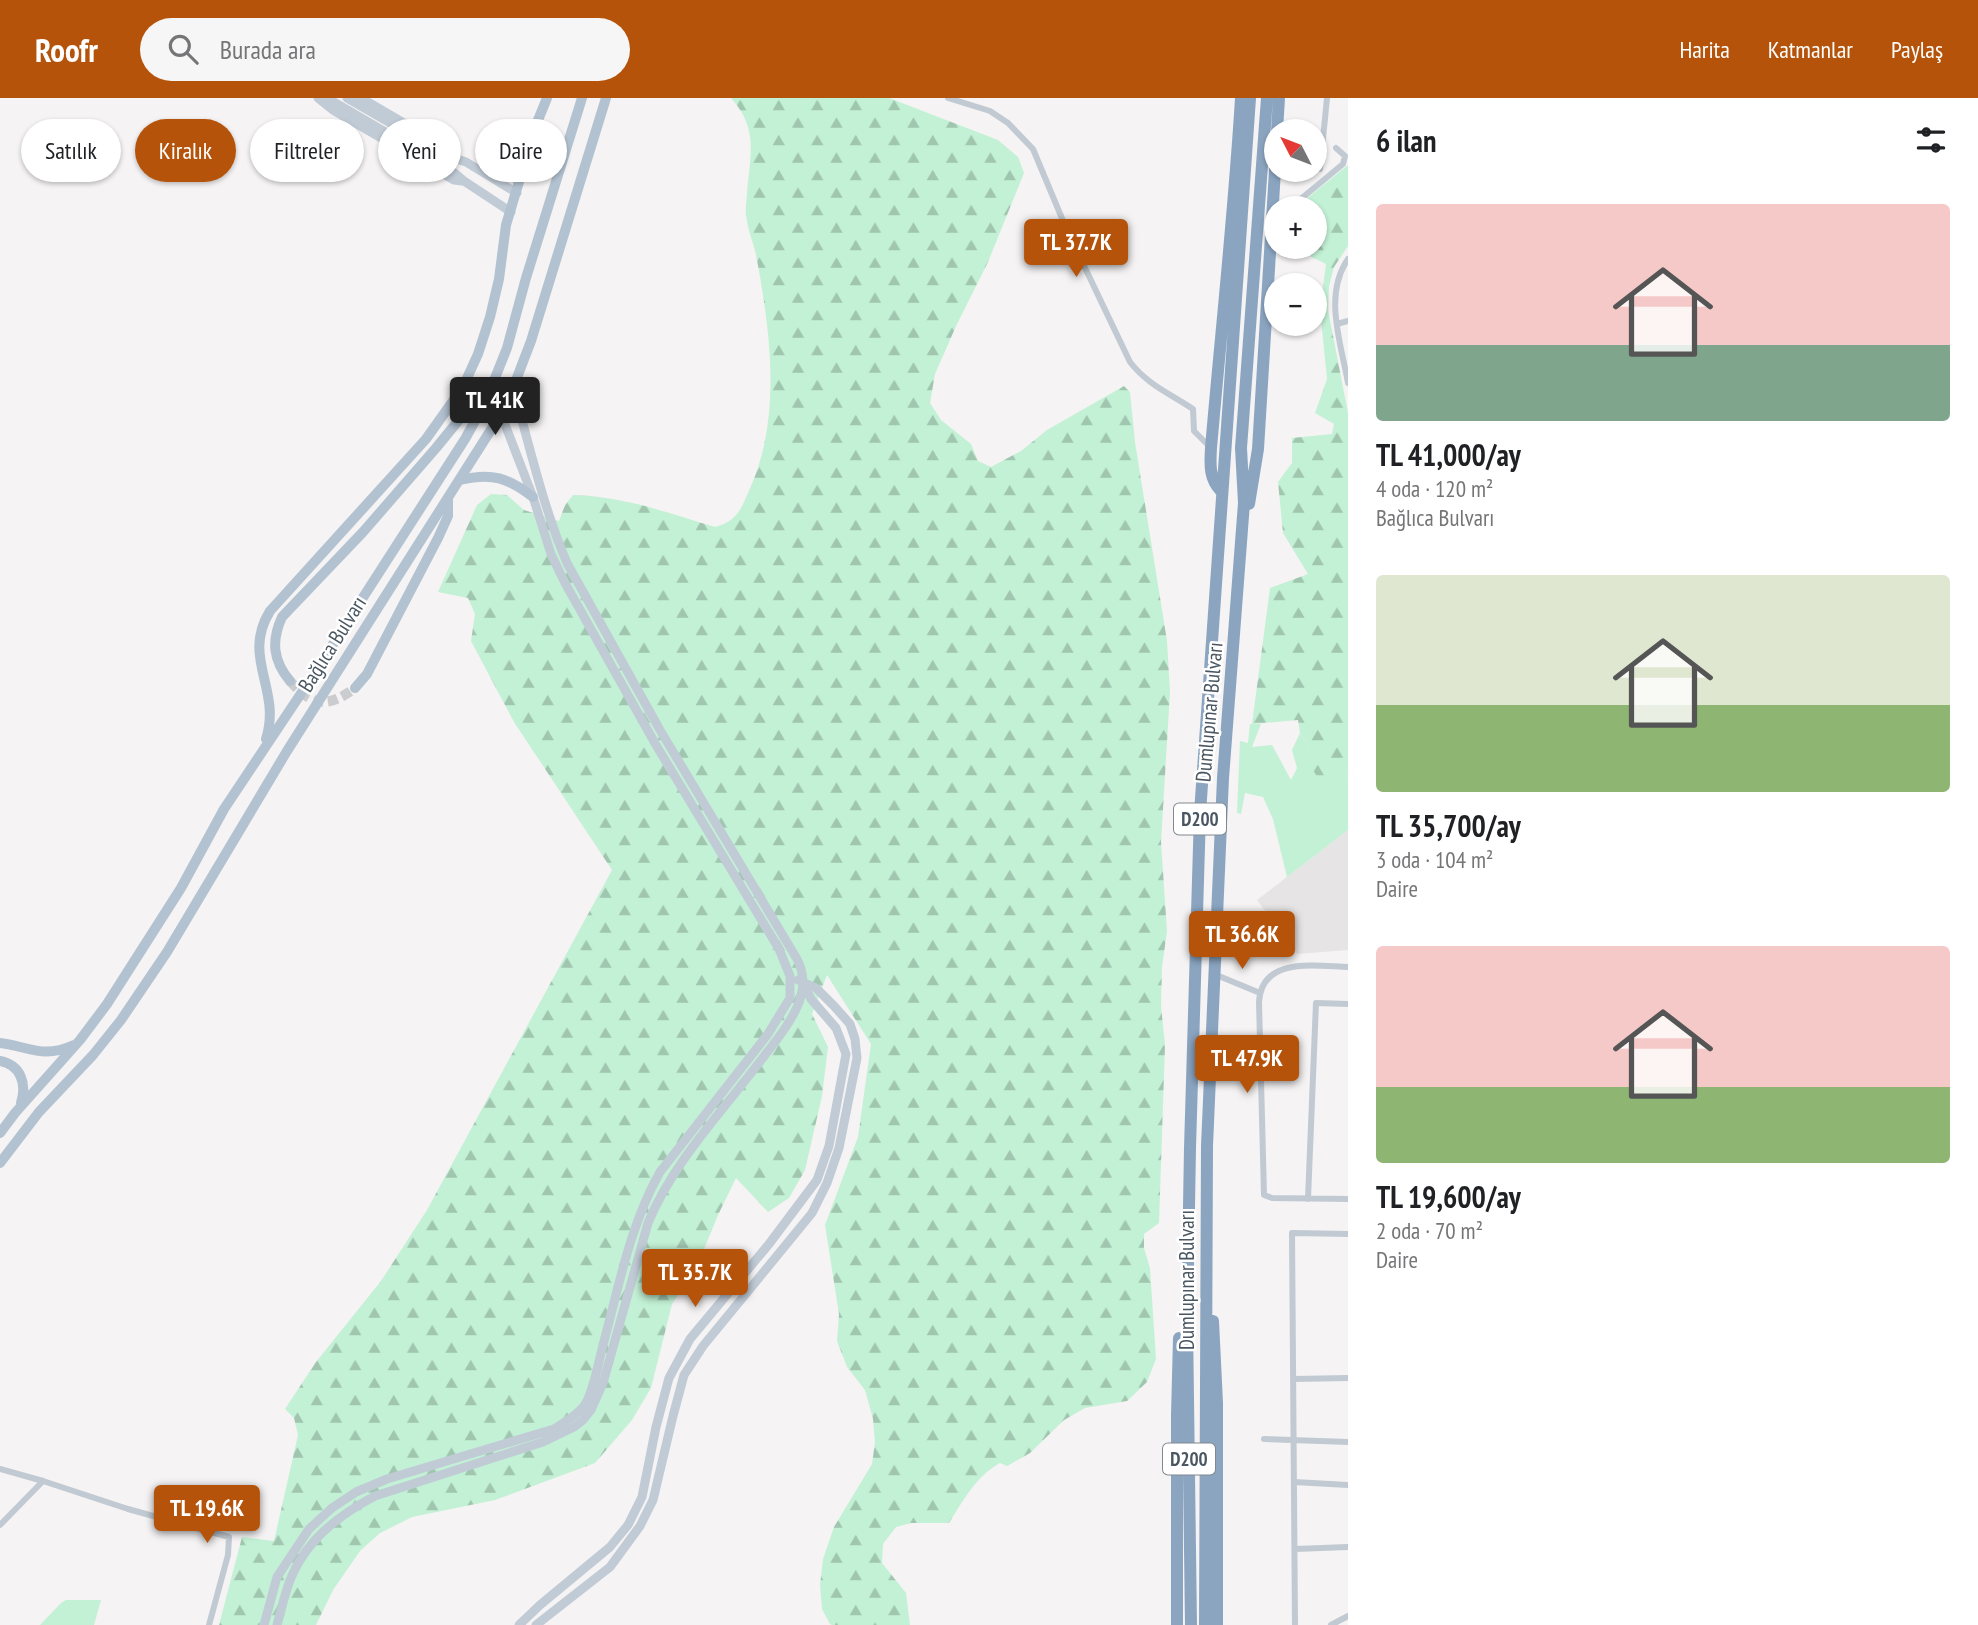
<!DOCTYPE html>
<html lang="tr">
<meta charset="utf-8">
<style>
:root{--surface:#fff;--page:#f6f6f6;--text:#202124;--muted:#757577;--accent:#b45309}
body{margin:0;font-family:"PT Sans Narrow",sans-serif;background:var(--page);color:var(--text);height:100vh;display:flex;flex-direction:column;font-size:26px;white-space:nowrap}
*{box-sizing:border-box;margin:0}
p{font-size:23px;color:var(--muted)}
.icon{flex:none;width:38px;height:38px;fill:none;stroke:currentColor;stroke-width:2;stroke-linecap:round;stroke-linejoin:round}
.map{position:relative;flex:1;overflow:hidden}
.details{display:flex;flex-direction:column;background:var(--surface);width:630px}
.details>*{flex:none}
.guide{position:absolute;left:21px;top:21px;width:665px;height:63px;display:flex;gap:14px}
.needle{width:46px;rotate:312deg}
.controls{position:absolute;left:1264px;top:21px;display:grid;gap:14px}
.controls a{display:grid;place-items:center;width:63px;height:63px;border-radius:50%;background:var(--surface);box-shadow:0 2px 5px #0004;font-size:35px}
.price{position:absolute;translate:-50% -60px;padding:0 16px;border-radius:7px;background:var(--accent);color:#fff;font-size:23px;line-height:46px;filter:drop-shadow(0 2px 4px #0008)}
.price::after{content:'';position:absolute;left:50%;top:42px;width:21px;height:16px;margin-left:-10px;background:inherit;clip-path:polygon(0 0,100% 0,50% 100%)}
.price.current{background:#222;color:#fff}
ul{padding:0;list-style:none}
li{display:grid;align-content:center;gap:14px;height:371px;padding:0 28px}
li span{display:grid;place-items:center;height:217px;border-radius:7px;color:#555}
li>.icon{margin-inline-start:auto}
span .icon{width:126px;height:126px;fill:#fffc;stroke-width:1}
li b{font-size:30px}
h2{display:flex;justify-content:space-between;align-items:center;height:84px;padding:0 28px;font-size:30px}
.tag{padding:0 24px;border-radius:32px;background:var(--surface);box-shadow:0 2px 5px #0004;font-size:24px;line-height:63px}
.tag.current{background:var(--accent);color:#fff}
header{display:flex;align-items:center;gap:42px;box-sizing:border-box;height:98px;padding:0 35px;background:var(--accent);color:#fff}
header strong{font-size:33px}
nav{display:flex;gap:38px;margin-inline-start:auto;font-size:24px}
.search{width:490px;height:63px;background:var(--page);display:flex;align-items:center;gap:18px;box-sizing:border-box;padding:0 24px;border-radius:38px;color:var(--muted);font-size:26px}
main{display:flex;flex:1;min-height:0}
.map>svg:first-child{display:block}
.education{fill:#e6e4e5}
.grass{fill:#c3f1d5}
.forest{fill:url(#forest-firs)}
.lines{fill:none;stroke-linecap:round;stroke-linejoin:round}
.primary-tunnel{stroke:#caccce;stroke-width:10;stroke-dasharray:10 5;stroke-linecap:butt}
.street{stroke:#c1cad2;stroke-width:6}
.secondary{stroke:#c1cbd6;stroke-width:9}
.primary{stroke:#b3c2d1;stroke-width:10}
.highway{stroke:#8ba5c1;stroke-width:12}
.labels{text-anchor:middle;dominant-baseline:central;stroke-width:5;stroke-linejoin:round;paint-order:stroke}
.shield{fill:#fff;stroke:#808990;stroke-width:2}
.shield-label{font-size:19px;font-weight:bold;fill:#4a5661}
.street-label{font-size:21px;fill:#4a5661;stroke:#fff}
</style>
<header>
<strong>Roofr</strong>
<div class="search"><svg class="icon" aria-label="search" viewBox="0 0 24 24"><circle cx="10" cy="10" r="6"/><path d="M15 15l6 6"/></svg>Burada ara</div>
<nav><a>Harita</a><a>Katmanlar</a><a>Paylaş</a></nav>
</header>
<main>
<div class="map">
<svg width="1348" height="1527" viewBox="0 0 1348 1527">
<defs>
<pattern id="forest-firs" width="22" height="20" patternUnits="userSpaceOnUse" patternTransform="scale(1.75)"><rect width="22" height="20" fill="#c3f1d5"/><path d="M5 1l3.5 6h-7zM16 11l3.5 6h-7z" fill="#a0c6b0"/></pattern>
</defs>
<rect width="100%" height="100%" fill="#f5f3f3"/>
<!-- education -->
<path class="education" d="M1348,732V852L1297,856L1257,802Z"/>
<!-- grass -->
<path class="grass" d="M1250,626H1261L1252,649L1272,647L1291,682L1297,670L1292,652L1300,635L1310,651L1326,691L1348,677V732L1287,779L1273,721L1263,699L1245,695L1241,716L1237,715L1240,643L1248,645Z
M66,1502H101L94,1527H40L61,1505Z"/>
<!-- forest -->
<path class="forest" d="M731,0H889L998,42L1018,59L1024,75L988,164L957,226L935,276L930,305L941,322L971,346L978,363L991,369L1021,353L1047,332L1124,288L1130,294L1135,344L1167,543L1170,594L1161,744L1167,833L1162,869L1161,908L1165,947L1159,1125L1144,1136V1150L1150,1170L1156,1261L1147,1284L1127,1303L1085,1310L1064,1322L1030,1355L1007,1368L1000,1365C977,1377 962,1404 949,1425H911L896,1429L883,1446L882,1465L906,1495L910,1527H832L830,1526L822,1511L820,1487L823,1461L834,1429L872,1366L875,1344L873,1321L865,1292L847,1269L837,1243L839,1216L825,1127L858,1039L871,946L827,877L812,916L828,949L822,998L805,1072L789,1100L768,1114L736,1080L718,1117L698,1166L672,1206L651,1290L632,1322L595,1365L495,1402L412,1419L380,1435L360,1453L333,1492L316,1527H219L242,1439L274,1443L298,1337L294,1320L285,1311L316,1264L381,1183L427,1112L612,772L514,624L471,543L475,516L468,500L438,494L477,407L491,396L507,397L524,412L559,423L565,407L573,397C623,398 668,415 715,429C739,423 742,408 751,388C782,317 770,231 756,157C753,144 747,130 746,116C745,109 747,102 747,95C750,57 759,31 731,0Z
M1348,67V148L1334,169L1329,188L1328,212L1348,315V677L1326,692L1305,660L1310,651L1300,635L1298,622L1252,626L1270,490L1308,476L1283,435L1278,384L1292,365V340L1332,336L1334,326L1315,315L1327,281L1320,212L1326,166L1291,149H1314V110H1295Z"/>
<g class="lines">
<!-- primary-tunnel -->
<path class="primary-tunnel" d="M290,583C313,609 328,610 355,590"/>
<!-- street -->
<path class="street" d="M948,0L990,13L1008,25L1033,51L1066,130L1130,264C1148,287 1169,295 1193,311L1194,333L1210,349
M1320,71L1327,0
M1273,108L1291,109L1343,66L1345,58L1336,50
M1348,161C1323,197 1341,245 1348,285
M1337,226L1348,223
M1348,869C1316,868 1262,858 1259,904L1264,1097L1272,1100L1348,1101
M1214,876L1260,895
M1308,1101L1316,905L1348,906
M1294,1281L1348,1280
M1264,1341L1348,1344
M0,1371L43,1383L128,1411L229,1439L228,1457L209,1527
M1294,1384L1348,1387
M0,1427L43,1383
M1295,1451L1348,1449
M1295,1527L1292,1135L1348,1136
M1331,1527L1348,1518"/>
<!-- secondary -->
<path class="secondary" d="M318,0L333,12L454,82L462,83
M327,0L452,73L464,83L511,114
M347,0L448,58L466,64L517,95
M361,0L433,42
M264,1527L277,1479L309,1431L332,1410L356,1394L387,1381L554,1331C565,1324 576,1318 584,1308C593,1296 599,1262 603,1247C619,1188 630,1127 660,1074L768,936L790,900V878L779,851L656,647L565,485L551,456L533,399L501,316
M277,1527C281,1513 284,1499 289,1485C304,1444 337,1418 375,1398L543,1344L574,1329L583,1322L591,1312L603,1285L648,1125C672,1067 717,1019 755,970C770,950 788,930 798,907C804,892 805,876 797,861L660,632L567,465C543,409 530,349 513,290
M519,1527L540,1507L610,1449L628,1427L642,1399L656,1329L669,1280L690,1241L769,1146L817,1082L829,1048L846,956L836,930L811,901L803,885
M536,1527L610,1469L640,1428L653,1402L673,1318L684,1277L703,1248L812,1115L827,1085L839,1050L857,960L855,941L850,926L834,908L816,890L798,882"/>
<!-- primary -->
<path class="primary" d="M460,382C492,374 508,380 533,399
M290,583C273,563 271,543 282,519L363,434L436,350L489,285
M355,590L367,576L438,440L448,418V401
M266,641C282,591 241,560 270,513L426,341L463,289L478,256L490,219L499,181L506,127L536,27L547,0
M0,945C31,949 42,961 74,947
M0,963C21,967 27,986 21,1005
M0,1035L15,1015L80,942L107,906L181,790L224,711L308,585L465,341L485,305L507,250L526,180L582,0
M0,1065L39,1014L93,957L121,922L167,854L287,653L501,316L513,290L531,243L606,0"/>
<!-- highway -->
<path class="highway" d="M1277,33L1279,0
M1221,393C1209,380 1210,367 1211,350C1221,233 1234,117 1241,0
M1249,406L1258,351L1276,56
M1213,1223L1217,1305V1527
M1177,1527V1317L1179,1240
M1191,1527L1187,1225L1190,1050L1200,715L1250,0
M1205,1527L1207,1048L1223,680L1244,405L1241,350L1267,0"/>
</g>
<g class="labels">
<!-- shield labels -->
<g class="shield">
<rect x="1174" y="705.5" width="52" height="31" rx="5"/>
<rect x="1163" y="1345.5" width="52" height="31" rx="5"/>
</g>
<g class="shield-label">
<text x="1200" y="721">D200</text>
<text x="1189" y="1361">D200</text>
</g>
<!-- street labels -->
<g class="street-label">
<text transform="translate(332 546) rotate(-58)">Bağlıca Bulvarı</text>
<text transform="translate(1209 614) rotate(-85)">Dumlupınar Bulvarı</text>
<text transform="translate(1186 1182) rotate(-90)">Dumlupınar Bulvarı</text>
</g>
</g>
</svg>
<div class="controls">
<a><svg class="needle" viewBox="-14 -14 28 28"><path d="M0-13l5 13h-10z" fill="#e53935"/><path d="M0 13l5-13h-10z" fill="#757577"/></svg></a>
<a>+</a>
<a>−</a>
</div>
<b class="price" style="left:1076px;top:181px">TL 37.7K</b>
<b class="price current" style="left:495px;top:339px">TL 41K</b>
<b class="price" style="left:1242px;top:873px">TL 36.6K</b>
<b class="price" style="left:1247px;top:997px">TL 47.9K</b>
<b class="price" style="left:695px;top:1211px">TL 35.7K</b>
<b class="price" style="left:207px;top:1447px">TL 19.6K</b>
<div class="guide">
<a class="tag">Satılık</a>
<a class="tag current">Kiralık</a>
<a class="tag">Filtreler</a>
<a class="tag">Yeni</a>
<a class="tag">Daire</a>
</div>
</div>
<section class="details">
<h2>6 ilan<svg class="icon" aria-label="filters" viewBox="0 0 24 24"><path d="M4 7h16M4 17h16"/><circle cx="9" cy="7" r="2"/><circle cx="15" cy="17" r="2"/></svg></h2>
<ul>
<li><span style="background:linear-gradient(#f6c9c9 65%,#7fa58c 0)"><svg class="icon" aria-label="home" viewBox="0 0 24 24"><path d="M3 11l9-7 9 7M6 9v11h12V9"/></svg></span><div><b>TL 41,000/ay</b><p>4 oda · 120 m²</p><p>Bağlıca Bulvarı</p></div></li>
<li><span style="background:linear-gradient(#dfe7d0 60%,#8fb573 0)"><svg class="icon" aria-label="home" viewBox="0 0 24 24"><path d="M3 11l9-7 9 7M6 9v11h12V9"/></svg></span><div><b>TL 35,700/ay</b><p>3 oda · 104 m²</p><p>Daire</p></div></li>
<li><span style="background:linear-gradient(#f6c9c9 65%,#8fb573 0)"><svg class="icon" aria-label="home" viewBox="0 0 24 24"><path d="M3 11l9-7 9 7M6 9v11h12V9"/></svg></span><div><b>TL 19,600/ay</b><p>2 oda · 70 m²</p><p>Daire</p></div></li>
</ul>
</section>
</main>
